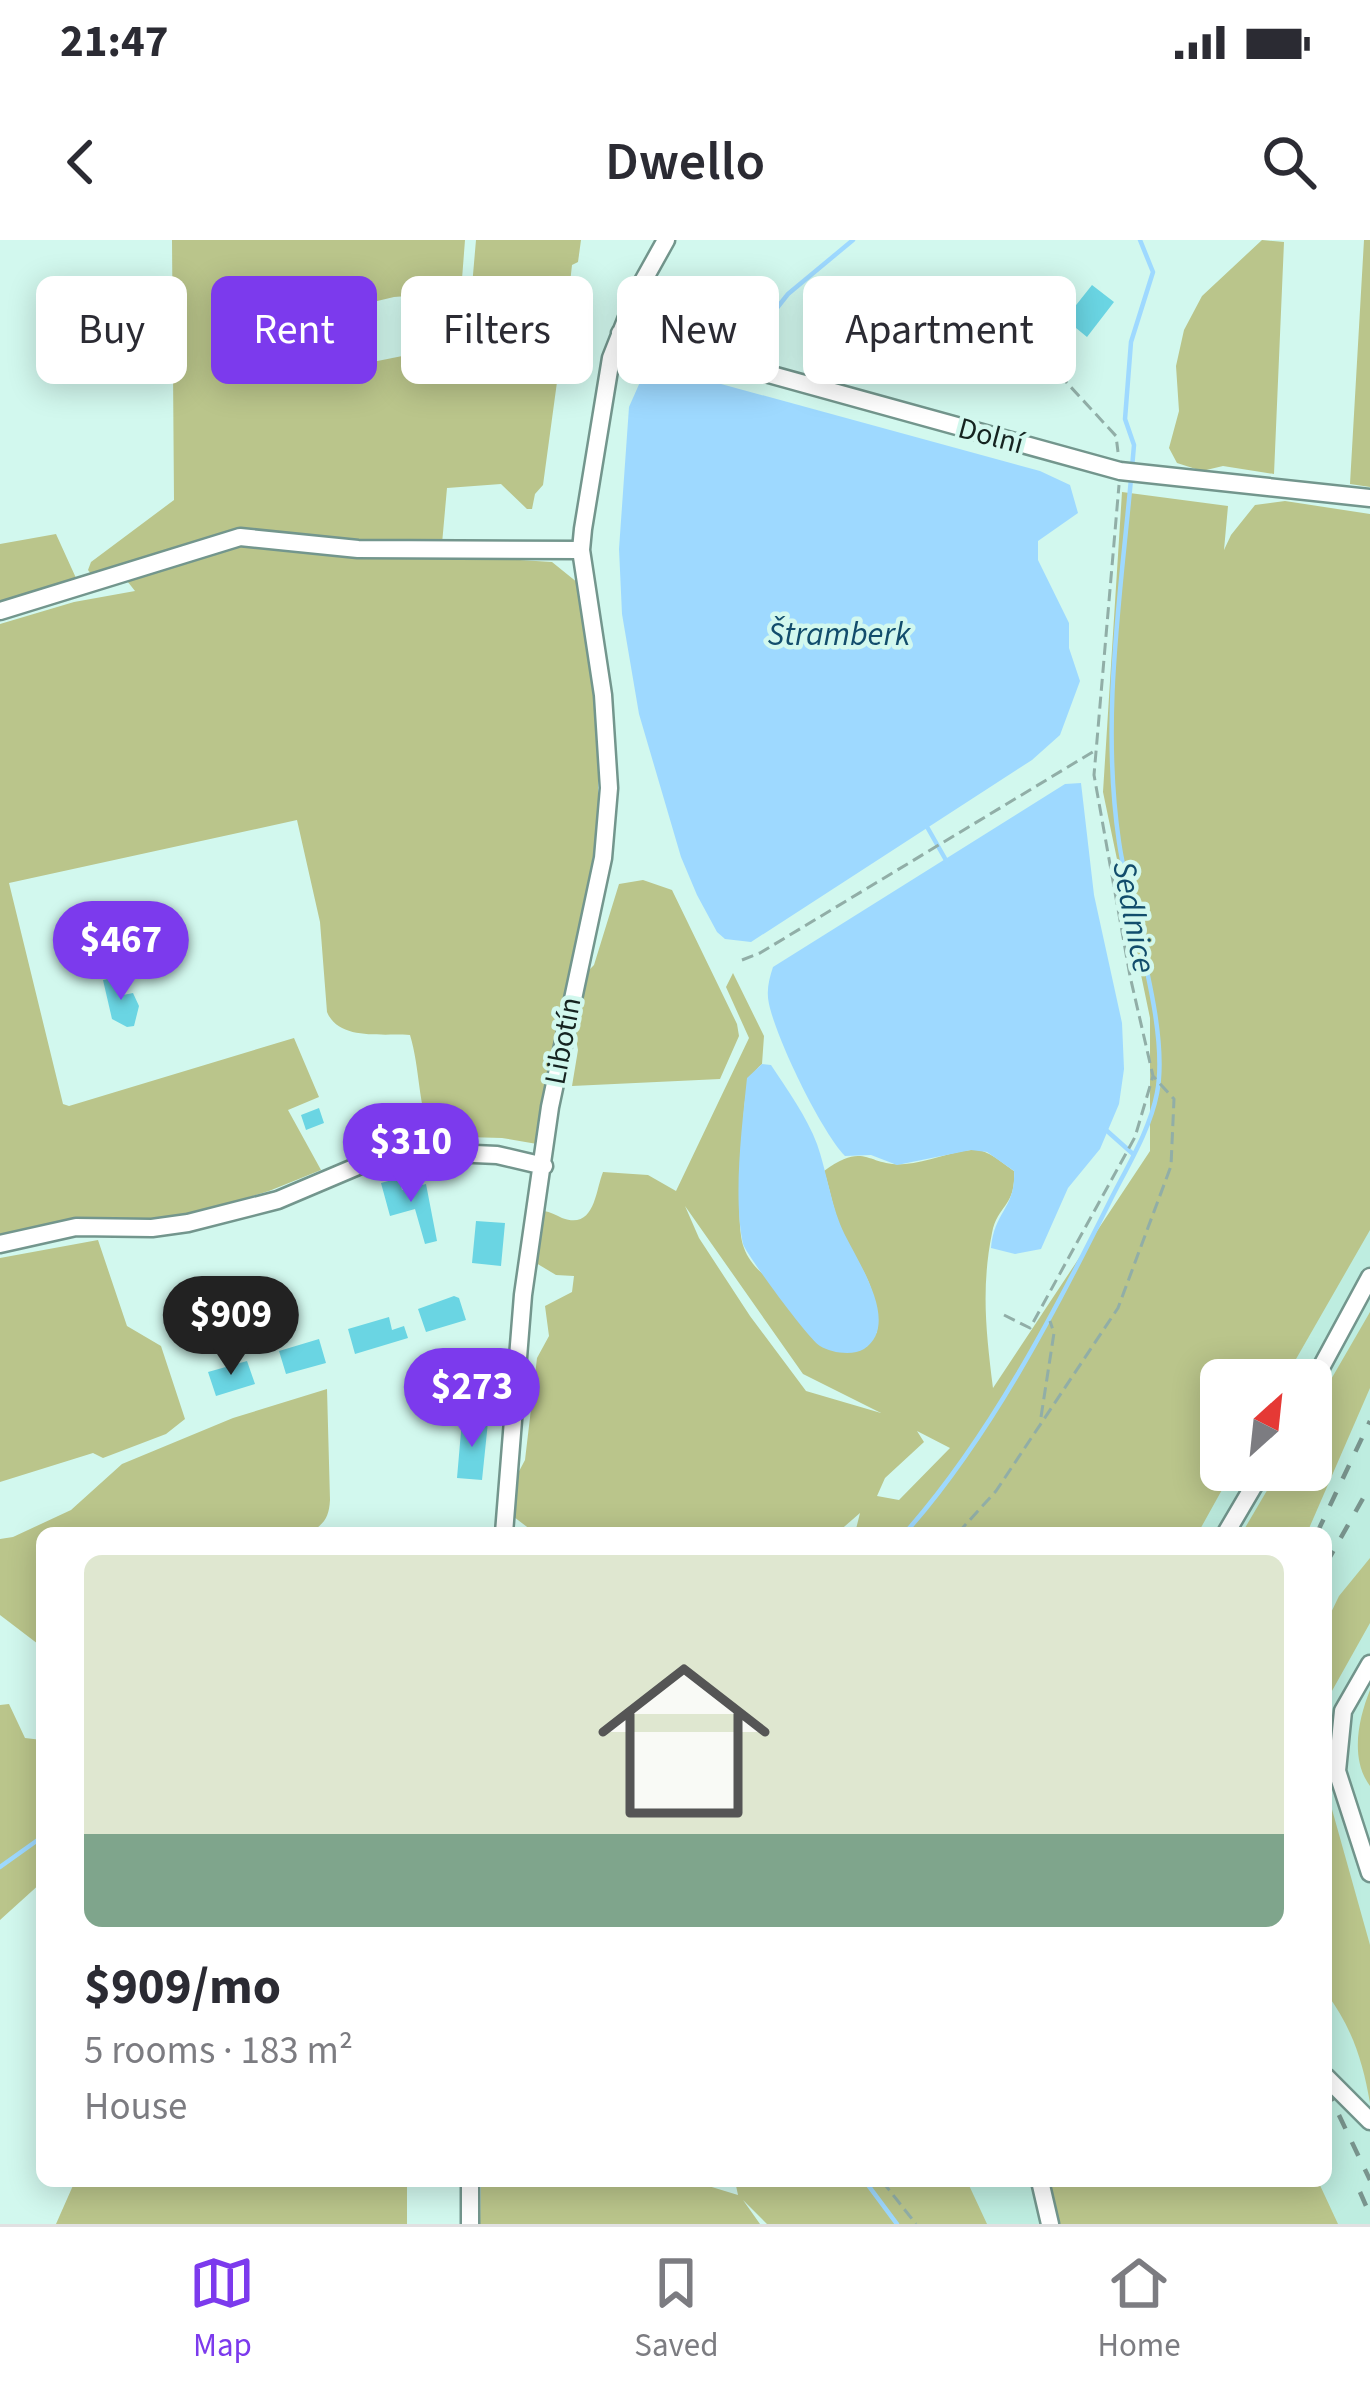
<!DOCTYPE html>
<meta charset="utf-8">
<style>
:root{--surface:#fff;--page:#f2f2f3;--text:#2b2b33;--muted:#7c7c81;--line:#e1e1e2;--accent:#7c3aed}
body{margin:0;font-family:"Source Sans 3",sans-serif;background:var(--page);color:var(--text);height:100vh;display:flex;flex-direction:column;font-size:45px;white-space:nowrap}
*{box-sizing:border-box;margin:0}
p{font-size:39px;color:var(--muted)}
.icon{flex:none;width:66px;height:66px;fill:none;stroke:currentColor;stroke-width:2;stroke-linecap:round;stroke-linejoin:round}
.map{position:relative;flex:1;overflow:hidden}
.drawer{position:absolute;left:36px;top:1287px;width:1296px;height:660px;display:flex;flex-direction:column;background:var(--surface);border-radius:18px;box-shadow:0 6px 30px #0003}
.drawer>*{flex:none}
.banner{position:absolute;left:36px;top:36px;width:1299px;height:108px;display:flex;gap:24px}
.needle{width:78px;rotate:27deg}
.buttons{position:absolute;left:1200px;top:1119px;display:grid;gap:24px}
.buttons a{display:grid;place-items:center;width:132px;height:132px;border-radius:18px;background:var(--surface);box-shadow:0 6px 30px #0003;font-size:60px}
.price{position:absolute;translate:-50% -102px;padding:0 27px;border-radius:42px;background:var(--accent);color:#fff;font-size:39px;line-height:78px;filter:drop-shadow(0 3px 6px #0008)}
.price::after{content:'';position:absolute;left:50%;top:72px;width:36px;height:27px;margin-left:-18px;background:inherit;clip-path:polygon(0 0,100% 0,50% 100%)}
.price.on{background:#222;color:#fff}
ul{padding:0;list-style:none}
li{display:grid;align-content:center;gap:24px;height:636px;padding:0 48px}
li+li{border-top:3px solid var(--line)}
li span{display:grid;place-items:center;height:372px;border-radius:18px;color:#555}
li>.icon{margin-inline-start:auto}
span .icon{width:216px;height:216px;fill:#fffc;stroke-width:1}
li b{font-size:51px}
.tag{padding:0 42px;border-radius:18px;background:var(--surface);box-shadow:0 6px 30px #0003;font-size:42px;line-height:108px}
.tag.on{background:var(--accent);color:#fff}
.status{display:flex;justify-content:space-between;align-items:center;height:84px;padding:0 60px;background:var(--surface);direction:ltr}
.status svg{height:33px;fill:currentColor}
header{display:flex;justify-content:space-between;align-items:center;height:156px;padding:0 48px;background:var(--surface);font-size:54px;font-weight:600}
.tabs{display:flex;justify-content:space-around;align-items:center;height:168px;border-top:3px solid var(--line);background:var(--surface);font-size:33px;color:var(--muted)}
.tabs a{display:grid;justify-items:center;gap:6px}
.tabs .on{color:var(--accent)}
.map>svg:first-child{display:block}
.built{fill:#beede0;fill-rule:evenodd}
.green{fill:#bac58b;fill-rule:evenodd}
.water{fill:#9ed9ff}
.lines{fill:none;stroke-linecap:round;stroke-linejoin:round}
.stream{stroke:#9ed9ff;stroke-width:4.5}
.building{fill:#6ad5e3}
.minor-casing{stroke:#73968d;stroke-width:21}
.path{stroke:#91aea7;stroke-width:3;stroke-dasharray:12 6;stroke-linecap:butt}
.minor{stroke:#fff;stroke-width:16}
.rail{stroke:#79948d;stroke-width:4.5;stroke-dasharray:15 15;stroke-linecap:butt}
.labels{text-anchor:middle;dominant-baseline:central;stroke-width:9;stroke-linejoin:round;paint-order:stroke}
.street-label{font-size:30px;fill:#152320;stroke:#d2f8ee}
.water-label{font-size:33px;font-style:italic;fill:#124d6c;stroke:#d2f8ee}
</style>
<div class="status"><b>21:47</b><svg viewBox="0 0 49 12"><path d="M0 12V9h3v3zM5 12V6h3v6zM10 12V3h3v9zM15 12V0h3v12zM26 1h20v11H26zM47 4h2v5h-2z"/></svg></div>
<header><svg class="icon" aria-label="back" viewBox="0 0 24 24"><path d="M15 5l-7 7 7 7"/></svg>Dwello<svg class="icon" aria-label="search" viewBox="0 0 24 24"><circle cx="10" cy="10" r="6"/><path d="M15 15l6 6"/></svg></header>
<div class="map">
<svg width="1370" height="1984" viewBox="0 0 1370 1984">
<rect width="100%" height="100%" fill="#d2f8ee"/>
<!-- built -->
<path class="built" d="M1370,728V1984H946L917,1941H1326V1293H1133ZM1221,1140H1311V1230H1221Z"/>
<!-- green -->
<path class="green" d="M172,0H465L461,52L394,57L331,72L268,143L457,105L493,104L485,73L471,58L476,0H581L578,22L572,25L567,70L559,87L557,142L543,245L535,254L532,269H527L501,244L447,248L441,315L552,322L578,343L598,471V591L537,904L502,898L431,896C418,865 420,828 410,795C382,793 339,801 327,772L320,682L297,580L9,643L63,864L69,866L294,798L319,857L288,870L321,930L269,951L200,972L139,982L75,980L0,995V384L74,362L135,351L120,332L91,334L88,330L91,322L174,260Z
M1262,0L1284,2L1274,234L1223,226L1202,231L1177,223L1169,208L1179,171L1176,126L1184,90L1202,56Z
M1364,0H1370V247L1350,244Z
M1122,252L1228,266L1224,310L1231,295L1255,265L1285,261L1370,274V990L1284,1140H1221V1230H1233L1198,1293H855L860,1273L837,1293H535L514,1277L516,1237L525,1220L537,1118L549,1096L545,1066L572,1052L574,1036L556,1035L536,1023L544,971C550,972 556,975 562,978C595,990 595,952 603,932L648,935L676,951L749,798L726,747L733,733L764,796L762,824C743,839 744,872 743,894C742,921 735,985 744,1008C759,1050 838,1075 877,1093C877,1037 859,1031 840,986C833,969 830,949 824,931C866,900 867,927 905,924C928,922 950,912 971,910C987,908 1002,923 1014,931C1016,967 998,964 992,993C981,1048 986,1092 993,1148L1150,911V778L1103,552ZM685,966L803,1134L881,1173L806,1151L750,1076L699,998ZM917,1191L950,1208L899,1260L877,1256L885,1238L924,1202Z
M56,294L76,338L55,349L0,365V304Z
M643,640L672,650L737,784L739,796L720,839L572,846L578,810L572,778L585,734L594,725L619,644Z
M98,1000L127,1086L161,1106L185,1179L166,1194L103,1218L93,1213L0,1242V1018Z
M1370,1072V1148L1307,1293H1242L1279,1230H1311V1174Z
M327,1149L330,1260C329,1277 325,1283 310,1293H42V1402L38,1404L0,1375V1299L13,1297L71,1270L122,1224L233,1178Z
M1370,1318V1383L1328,1458L1326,1498V1383L1339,1356Z
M1370,1450V1546C1350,1519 1358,1480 1370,1450Z
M9,1464L25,1498L42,1500V1642L0,1680V1465Z
M1326,1548L1370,1705V1863C1363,1822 1352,1787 1326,1753Z
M75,1941H407V1984H56Z
M481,1941H692L738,1955L735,1941H967L987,1984H767L743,1960L760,1984H480Z
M1050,1941H1318L1338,1984H1059Z"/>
<!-- water -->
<path class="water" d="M648,124L1040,231L1070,245L1078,273L1038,301V320L1069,383V408L1080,441L1060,495L1032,520L751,702L725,699L717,692L697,655L681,617L639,474L622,374L619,309L629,167Z
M1081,543L1094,655L1122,783L1124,829L1119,864L1100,909L1068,948L1041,1009L1015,1014L991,1008C994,971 1016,968 1014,931L987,912L971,910L897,925L871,915L845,916C820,889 777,800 769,764C766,751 769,739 773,727L1065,544Z
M762,824L771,825C787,849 807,877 817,904C826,930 830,958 840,984C851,1013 904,1082 864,1109C853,1116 831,1113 820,1106C809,1100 746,1014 743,1004C733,957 742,886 747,838Z"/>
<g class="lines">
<!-- stream -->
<path class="stream" d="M735,121L788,54L853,0
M1132,228L1134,205L1125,179L1131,102L1153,32L1140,0
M926,585L947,622
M1106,890L1133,914
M370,1293H414
M905,1293C988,1200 1055,1072 1110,961C1127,927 1150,890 1157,853C1170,787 1129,672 1119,602C1101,481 1120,360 1131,239
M0,1627L42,1597
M865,1941L897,1984"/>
</g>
<!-- building -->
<path class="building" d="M1092,45L1114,62L1087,97L1065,79Z
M118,737L123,755L133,753L139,766L134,786L127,787L112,779L103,740Z
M319,868L324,883L306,890L301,875Z
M399,938L402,950L426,944L437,1001L425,1004L415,969L390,976L381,943Z
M476,981L505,983L501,1026L472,1023Z
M454,1056L459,1058L466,1080L426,1092L418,1069Z
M389,1077L392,1090L404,1086L408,1098L355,1114L348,1089Z
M319,1099L326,1123L286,1134L279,1111Z
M484,1115L504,1116L503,1133H483Z
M247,1121L255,1144L216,1156L208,1132Z
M462,1180L488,1182L482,1240L457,1238Z"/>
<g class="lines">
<defs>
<path id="minor" d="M620,93L1120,231L1370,258
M0,371L240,297L358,309L581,310
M0,1004L76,987L152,988L188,983L278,960L377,918L429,912L497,915L544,926
M1311,1146L1370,1037
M504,1293L523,1055L550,867L603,618L609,548L603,455L581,310L583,289L611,118L637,52L666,0
M1226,1293L1263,1230
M1370,1424L1343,1471L1337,1531L1370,1633
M1326,1837L1370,1881
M1040,1941L1050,1984
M470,1984V1941"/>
</defs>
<!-- minor casing -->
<use href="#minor" class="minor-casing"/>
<!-- path -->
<path class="path" d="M1038,92L1032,105L1116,196L1118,212
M742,720L760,713L1096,510
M1004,1075L1030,1088L1135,897L1153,836L1130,736L1094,535L1119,245
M1041,1177L1054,1093L1050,1081
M958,1293L996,1251L1118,1068L1171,926L1174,859L1153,836
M882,1941L916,1984"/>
<!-- minor -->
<use href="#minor" class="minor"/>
<!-- rail -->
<path class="rail" d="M1317,1293L1370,1181
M1326,1324L1370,1246
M1326,1848L1370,1940
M1360,1952L1370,1975"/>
</g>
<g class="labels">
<!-- street labels -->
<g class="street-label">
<text transform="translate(991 196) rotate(15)">Dolní</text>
<text transform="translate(563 801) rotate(-79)">Libotín</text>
</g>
<!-- water labels -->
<g class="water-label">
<text x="839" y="394">Štramberk</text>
<text transform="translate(1134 677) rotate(79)">Sedlnice</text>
</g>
</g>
</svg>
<div class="buttons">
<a><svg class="needle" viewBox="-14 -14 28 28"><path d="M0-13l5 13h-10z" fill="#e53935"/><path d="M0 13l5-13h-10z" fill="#7c7c81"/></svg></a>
</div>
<b class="price" style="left:121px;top:763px">$467</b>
<b class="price" style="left:411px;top:965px">$310</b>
<b class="price on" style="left:231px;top:1138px">$909</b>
<b class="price" style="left:472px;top:1210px">$273</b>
<div class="banner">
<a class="tag">Buy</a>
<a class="tag on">Rent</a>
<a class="tag">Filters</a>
<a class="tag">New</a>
<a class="tag">Apartment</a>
</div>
<section class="drawer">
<ul>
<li><span style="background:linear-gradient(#dfe7d0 75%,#7fa58c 0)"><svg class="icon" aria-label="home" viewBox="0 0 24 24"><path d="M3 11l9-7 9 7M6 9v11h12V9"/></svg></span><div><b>$909/mo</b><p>5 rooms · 183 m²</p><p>House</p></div></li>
</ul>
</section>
</div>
<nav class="tabs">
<a class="on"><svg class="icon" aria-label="map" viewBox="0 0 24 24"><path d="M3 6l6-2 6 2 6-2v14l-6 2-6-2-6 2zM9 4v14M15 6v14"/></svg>Map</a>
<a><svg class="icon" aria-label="saved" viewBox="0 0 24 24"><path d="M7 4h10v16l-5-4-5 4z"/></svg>Saved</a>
<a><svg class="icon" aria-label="home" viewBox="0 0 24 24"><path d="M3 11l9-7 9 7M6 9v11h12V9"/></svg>Home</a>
</nav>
